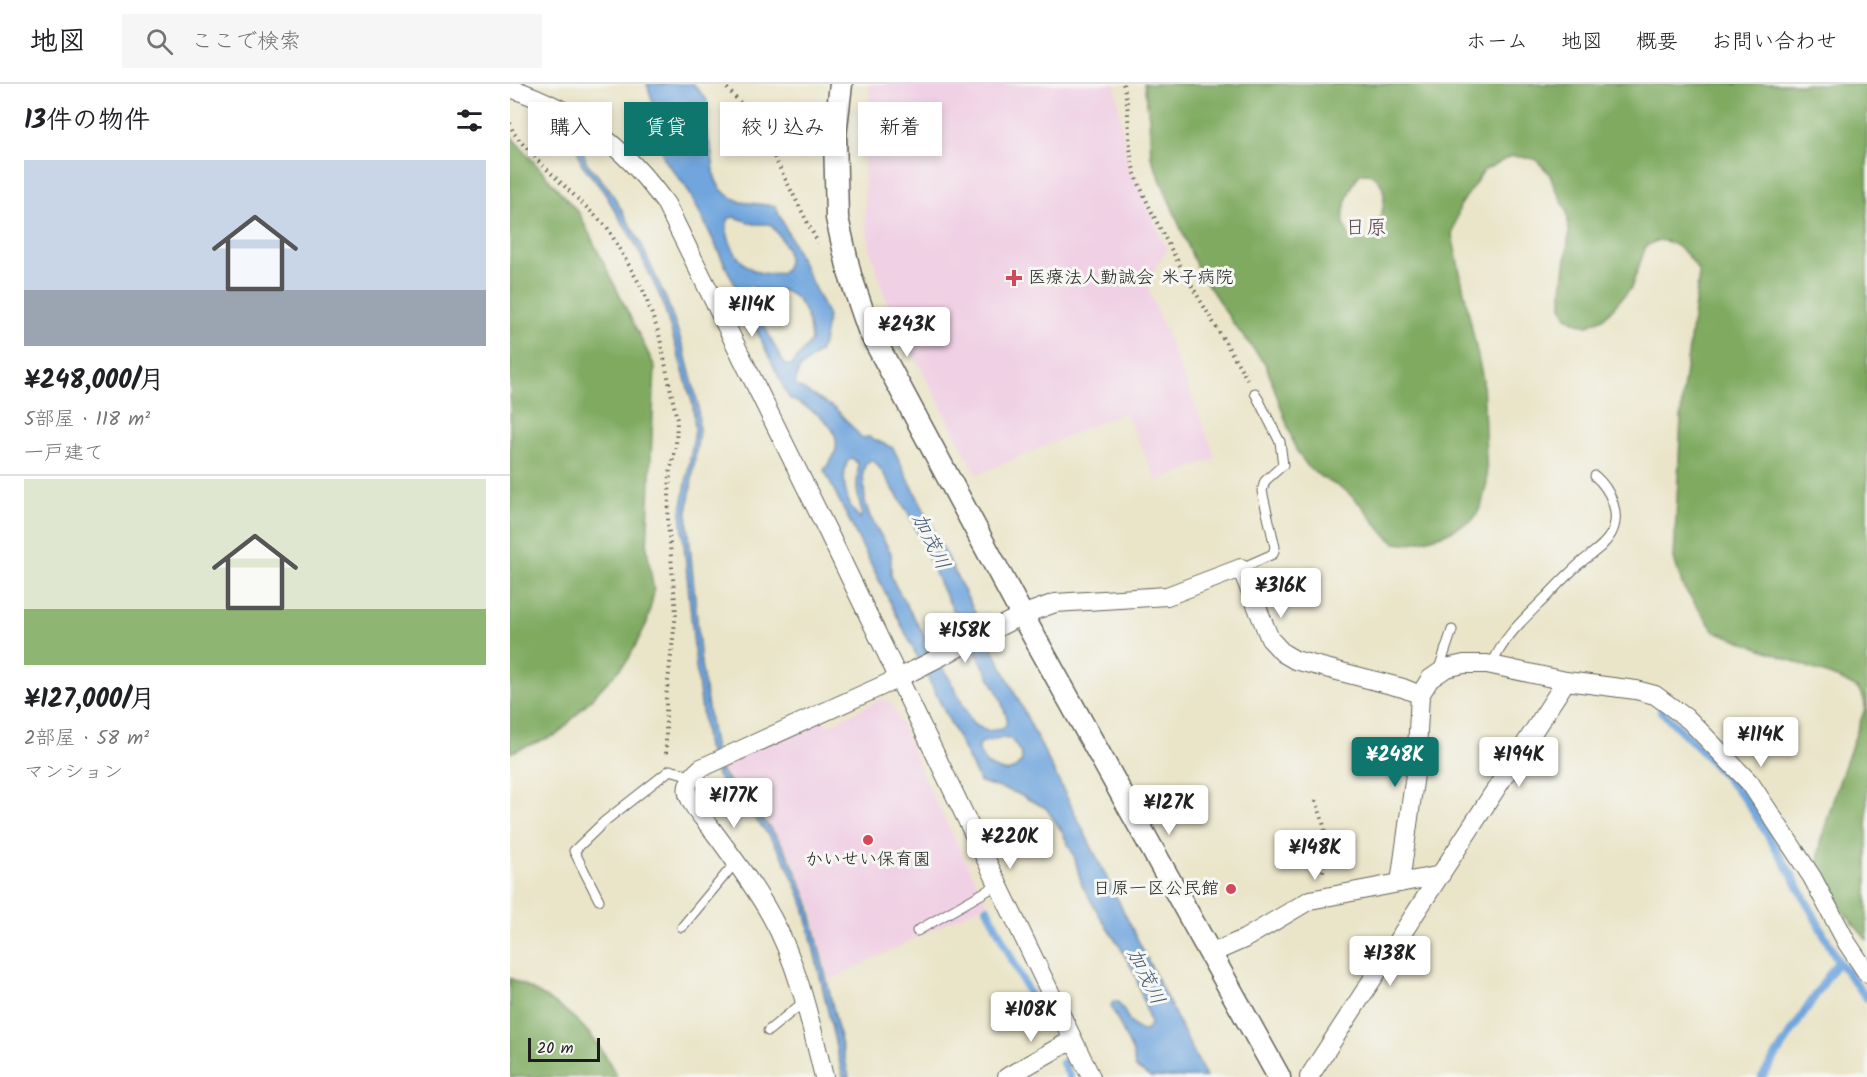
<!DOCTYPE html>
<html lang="ja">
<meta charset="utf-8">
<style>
:root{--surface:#fff;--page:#f6f6f6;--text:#202124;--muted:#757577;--line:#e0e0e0;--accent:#0f766e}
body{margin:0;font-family:Kalam,"Klee One",sans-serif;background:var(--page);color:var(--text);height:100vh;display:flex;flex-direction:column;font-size:22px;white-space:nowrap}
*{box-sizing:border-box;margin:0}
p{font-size:20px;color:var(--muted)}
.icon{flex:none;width:33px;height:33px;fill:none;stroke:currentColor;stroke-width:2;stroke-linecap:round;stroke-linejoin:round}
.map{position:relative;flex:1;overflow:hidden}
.sheet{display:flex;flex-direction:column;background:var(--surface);width:510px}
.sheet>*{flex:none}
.guide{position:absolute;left:18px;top:18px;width:570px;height:54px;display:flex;gap:12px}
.scale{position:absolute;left:18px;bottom:15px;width:72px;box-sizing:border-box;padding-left:6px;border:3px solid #1c1c1c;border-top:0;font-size:16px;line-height:21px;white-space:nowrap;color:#1c1c1c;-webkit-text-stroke:4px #f6f6f2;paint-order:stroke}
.price{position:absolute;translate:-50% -51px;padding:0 14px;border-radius:6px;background:#fff;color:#222;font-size:20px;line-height:39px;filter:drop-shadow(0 2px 3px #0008)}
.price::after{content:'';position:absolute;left:50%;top:36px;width:18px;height:14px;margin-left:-9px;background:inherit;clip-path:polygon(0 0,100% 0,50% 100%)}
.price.active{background:var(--accent);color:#fff}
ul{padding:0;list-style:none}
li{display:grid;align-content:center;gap:12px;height:318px;padding:0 24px}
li+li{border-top:2px solid var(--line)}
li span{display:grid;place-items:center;height:186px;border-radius:0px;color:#555}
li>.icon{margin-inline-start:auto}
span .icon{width:108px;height:108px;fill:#fffc;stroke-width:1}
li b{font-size:26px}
h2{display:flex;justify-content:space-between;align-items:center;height:72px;padding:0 24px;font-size:26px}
.pill{padding:0 21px;border-radius:0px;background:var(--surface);box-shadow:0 3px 9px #0003;font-size:21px;line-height:54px}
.pill.active{background:var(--accent);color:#fff}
header{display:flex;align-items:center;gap:36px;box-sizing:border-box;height:84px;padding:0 30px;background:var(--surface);border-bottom:2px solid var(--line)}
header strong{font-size:28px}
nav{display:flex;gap:33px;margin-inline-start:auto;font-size:21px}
.search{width:420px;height:54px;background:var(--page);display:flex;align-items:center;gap:15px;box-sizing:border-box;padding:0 21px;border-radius:0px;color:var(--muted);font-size:22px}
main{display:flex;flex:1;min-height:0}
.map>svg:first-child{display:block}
.built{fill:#f0d0e4}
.forest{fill:#7faa61;stroke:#4e633e;stroke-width:1.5;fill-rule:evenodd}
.water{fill:#6fa5dd;stroke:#46607c;stroke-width:1.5;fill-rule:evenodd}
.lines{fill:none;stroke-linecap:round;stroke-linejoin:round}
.stream{stroke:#6fa5dd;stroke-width:8}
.service-casing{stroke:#646259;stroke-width:11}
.minor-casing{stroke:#646259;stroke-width:20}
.tertiary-casing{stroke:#646259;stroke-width:25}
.path{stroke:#646259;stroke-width:4;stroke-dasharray:1.5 4.5;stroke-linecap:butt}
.service{stroke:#fff;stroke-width:9}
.minor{stroke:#fff;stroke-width:18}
.tertiary{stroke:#fff;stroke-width:22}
.poi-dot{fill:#d1495b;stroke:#f6f6f2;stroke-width:2}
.labels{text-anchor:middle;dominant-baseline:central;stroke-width:6;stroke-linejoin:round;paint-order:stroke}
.poi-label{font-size:18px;fill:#1c1c1c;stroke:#f6f6f2;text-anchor:start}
.water-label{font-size:20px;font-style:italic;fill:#415a73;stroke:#f6f6f2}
.quarter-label{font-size:21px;fill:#5d4750;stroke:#f6f6f2}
</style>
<header>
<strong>地図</strong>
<div class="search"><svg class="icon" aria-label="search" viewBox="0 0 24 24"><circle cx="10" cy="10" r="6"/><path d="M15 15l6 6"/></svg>ここで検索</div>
<nav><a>ホーム</a><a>地図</a><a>概要</a><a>お問い合わせ</a></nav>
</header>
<main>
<section class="sheet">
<h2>13件の物件<svg class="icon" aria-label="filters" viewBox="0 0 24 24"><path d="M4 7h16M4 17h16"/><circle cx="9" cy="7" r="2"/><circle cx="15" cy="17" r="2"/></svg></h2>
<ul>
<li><span style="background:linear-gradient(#c9d6e8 70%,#9aa5b1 0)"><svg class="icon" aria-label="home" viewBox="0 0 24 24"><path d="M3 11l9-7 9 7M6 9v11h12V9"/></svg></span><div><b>¥248,000/月</b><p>5部屋 · 118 m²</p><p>一戸建て</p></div></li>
<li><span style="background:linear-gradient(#dfe7d0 70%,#8fb573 0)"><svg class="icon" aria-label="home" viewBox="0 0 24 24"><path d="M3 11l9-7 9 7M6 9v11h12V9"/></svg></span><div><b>¥127,000/月</b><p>2部屋 · 58 m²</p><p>マンション</p></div></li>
</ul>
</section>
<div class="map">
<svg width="1357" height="993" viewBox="0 0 1357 993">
<rect width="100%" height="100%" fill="#f6f6f2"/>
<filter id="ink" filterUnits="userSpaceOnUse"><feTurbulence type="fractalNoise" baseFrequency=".0167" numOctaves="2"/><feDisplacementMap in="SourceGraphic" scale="12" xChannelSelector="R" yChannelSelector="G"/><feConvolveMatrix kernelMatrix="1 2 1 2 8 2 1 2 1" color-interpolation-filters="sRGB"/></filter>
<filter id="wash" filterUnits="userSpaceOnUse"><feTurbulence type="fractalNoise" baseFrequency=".008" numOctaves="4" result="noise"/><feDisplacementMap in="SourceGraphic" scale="24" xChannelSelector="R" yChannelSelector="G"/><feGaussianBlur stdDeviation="1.35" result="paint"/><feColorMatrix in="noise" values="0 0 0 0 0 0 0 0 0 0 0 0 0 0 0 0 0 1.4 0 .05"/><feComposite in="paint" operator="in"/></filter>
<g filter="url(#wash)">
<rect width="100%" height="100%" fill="#eae5c9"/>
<!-- built -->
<path class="built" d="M360,0H605L619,83L657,165L636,199L706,374L647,397L615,328L467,391L390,245L376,216L361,168L355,140L354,77Z
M371,615L381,618L420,706L477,819L319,897L301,818L279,769L262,743L214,688L211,681L313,635L317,642Z"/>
<!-- forest -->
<path class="forest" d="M634,0H1357V856C1338,834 1318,812 1309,783C1303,762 1346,652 1355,624C1355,608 1346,603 1332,596L1204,547L1173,503L1164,475L1172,314L1189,190C1185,177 1169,160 1155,157C1148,155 1142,159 1136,162L1121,204L1095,233L1077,242L1066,238L1057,233L1052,224V206L1059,150L1057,127L1045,104L1039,89L1025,75L1002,72L974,86L950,122L942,151L973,296L977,398L971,423L963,436L935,450L915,456L896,460L885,459L873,449L853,423L835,406L811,393L798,383L786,366L756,281L723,239L688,186L641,73L639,34ZM857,89C886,99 871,135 862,155L852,157L840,153C838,149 835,144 834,139C832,123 840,102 850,90Z
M0,51L69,129L145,283L137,465L144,508L137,539L118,576L48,650L0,669Z
M0,894C52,920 81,940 107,993H0Z"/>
<!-- water -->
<path class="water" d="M137,0H183L197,16L196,46L201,64L205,94L210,104L217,111L231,118L265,122L318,232L313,260L309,268L289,285L285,301L326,325L352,354L359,353L383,364L696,993H640L625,983L623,969L601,922L603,918L607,917C617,927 619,947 636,947L640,940L639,935L625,890L609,861L591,834L572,801L564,772L551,746L536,724L506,709L470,698L314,386C318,381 323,375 325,369C334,341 300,324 279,314L193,135L176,103L154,75L143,19ZM225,133L244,140H260C271,153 286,172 273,188C248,195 228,181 220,158C217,149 215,143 219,134ZM241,202C252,209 256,205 268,206C292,208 300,236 301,257L282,281H275C267,269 262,256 255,243C248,230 239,218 236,204ZM342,374L348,380L347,406L352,430L350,434C335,421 331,395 337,378ZM361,376L366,379L373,389L399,430L433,507L489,611L497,634L496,641L492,645L477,647L463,640L439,594L386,503L381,491V469L360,433L355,417L353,389L355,381ZM491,654L501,655L511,669L512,677C499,693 493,688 476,680L469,667L470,659Z
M72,52L77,54L72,62L76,78L100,106L130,158L157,217L174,266L188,320L189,347L177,429L191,580L205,668L200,670L197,663L186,583L171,428L185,346L183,321L153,219L126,161L94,108L71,79L67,64Z
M211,686C224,708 245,725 260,744C278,766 289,794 299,820L339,993H333L294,822C288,805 281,789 273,773C256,743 229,718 207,692L206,688Z"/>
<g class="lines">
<!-- stream -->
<path class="stream" d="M1151,627L1191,666L1236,716L1282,791L1328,877L1357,914
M477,824L533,938
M553,979L560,993
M1252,993L1328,877"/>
</g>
</g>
<g filter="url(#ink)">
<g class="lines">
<defs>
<path id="service" d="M731,484L763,470L765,463L752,407L755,397L773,381L770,358L745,309
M982,581C993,553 1015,534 1036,513C1046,502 1057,491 1068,481C1080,470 1093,464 1101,450C1112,430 1100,405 1085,392
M929,585L942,546
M89,816L64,767L95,737L160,686L181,692
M172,843L225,779
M407,847L487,801
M258,947L295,917"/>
<path id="minor" d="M0,4C68,27 114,62 156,120L318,448L581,993
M890,799L906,683L910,611
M702,869L734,855L800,816L931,791
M314,993C301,941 288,879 261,832C245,803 224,775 204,748C197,738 185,727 180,715C173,702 182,692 191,684L387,595L512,531L545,519L657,512L731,484L760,555L773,569L785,576L893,604L910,611L920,595L936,584L954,580H977L1056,597L1126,606L1145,611L1179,636L1240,699L1302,793L1337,859L1357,889
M497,993L562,956
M799,993L1056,597"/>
<path id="tertiary" d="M331,0L325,51L327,134L340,191L359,246L512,531L769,993"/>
</defs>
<!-- service casing -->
<use href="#service" class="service-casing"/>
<!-- minor casing -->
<use href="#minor" class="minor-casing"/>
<!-- tertiary casing -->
<use href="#tertiary" class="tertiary-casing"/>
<!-- path -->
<path class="path" d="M213,0L237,26L261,67L308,159
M613,0C622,27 615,66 627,95C655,163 700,231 737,295
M0,39L3,48L21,70L97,143L133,206L149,250L167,336L166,361L160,388L158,438L166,529L156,614V671
M806,716C817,751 820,756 812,792"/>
<!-- service -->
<use href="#service" class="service"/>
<!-- minor -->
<use href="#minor" class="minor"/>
<!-- tertiary -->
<use href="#tertiary" class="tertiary"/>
</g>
</g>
<!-- markers -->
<g class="poi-dot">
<path d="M501 185h6v6h6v6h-6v6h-6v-6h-6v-6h6z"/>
<circle cx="358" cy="756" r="6"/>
<circle cx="721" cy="805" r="6"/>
</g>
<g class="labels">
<!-- poi labels -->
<g class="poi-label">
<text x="518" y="194">医療法人勤誠会 米子病院</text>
<text x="358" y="776" text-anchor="middle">かいせい保育園</text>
<text x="709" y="805" text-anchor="end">日原一区公民館</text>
</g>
<!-- water labels -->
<g class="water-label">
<text transform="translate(420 458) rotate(64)">加茂川</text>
<text transform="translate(635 893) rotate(64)">加茂川</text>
</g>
<!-- quarter labels -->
<g class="quarter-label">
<text x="856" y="144">日原</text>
</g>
</g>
</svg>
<div class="scale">20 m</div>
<b class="price" style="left:242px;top:254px">¥114K</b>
<b class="price" style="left:397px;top:274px">¥243K</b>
<b class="price" style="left:771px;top:535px">¥316K</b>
<b class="price" style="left:455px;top:580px">¥158K</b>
<b class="price" style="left:1251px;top:684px">¥114K</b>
<b class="price active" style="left:885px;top:704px">¥248K</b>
<b class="price" style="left:1009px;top:704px">¥194K</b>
<b class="price" style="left:224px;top:745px">¥177K</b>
<b class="price" style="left:659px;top:752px">¥127K</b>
<b class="price" style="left:500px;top:786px">¥220K</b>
<b class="price" style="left:805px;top:797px">¥148K</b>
<b class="price" style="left:880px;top:903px">¥138K</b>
<b class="price" style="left:521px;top:959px">¥108K</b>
<div class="guide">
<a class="pill">購入</a>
<a class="pill active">賃貸</a>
<a class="pill">絞り込み</a>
<a class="pill">新着</a>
</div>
</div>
</main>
